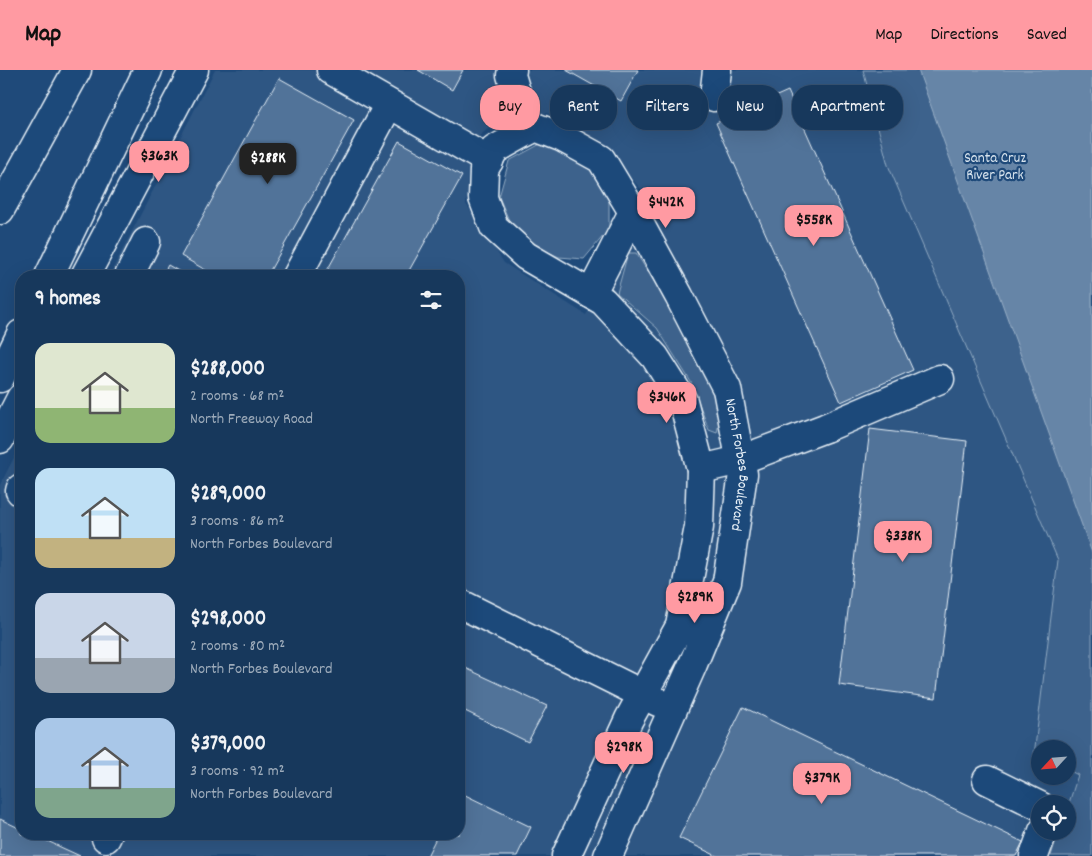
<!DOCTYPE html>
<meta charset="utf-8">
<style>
:root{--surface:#17385c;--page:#203f62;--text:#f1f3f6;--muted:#9eacbb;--line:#365272;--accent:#ff9aa2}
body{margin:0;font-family:Dekko,sans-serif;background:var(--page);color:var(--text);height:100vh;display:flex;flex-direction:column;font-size:19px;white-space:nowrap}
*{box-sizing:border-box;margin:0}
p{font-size:16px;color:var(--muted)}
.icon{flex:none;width:28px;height:28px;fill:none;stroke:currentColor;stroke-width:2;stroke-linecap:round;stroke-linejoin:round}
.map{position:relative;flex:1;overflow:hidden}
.panel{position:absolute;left:15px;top:200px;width:450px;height:570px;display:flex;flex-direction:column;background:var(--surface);border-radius:20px;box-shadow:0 5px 20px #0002,0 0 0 1px var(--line)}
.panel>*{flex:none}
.banner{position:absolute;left:480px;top:15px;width:475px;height:45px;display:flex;gap:10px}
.needle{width:32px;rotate:244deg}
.buttons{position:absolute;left:1031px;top:670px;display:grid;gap:10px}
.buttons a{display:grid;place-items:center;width:45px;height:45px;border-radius:50%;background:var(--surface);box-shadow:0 5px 20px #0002,0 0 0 1px var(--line);font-size:25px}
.price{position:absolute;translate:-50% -42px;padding:0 11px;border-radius:10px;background:var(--accent);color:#111;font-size:16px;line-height:32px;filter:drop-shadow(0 1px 2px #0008)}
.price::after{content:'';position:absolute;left:50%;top:30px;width:15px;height:11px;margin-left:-8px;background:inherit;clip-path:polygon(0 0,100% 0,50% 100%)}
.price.current{background:#222;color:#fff}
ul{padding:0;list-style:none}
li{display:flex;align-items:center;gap:15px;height:125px;padding:0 20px}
li span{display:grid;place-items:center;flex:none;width:140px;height:100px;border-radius:15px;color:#555}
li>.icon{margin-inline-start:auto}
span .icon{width:60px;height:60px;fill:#fffc;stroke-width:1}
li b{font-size:21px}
h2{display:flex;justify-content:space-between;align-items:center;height:60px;padding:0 20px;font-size:21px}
.pill{padding:0 18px;border-radius:20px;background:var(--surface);box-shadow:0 5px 20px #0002,0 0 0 1px var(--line);font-size:18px;line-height:45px}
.pill.current{background:var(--accent);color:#111}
header{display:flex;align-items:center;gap:30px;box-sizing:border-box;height:70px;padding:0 25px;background:var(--accent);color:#111}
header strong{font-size:24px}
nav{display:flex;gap:28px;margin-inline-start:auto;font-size:18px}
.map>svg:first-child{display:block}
.built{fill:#2e5683;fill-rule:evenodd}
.green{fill:#3c628c;stroke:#92aac2}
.water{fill:#6685a7;stroke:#9ab0c7}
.building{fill:#517399;stroke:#e8f1f8}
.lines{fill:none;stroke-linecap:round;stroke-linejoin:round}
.minor-casing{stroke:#e8f1f8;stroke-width:31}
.major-casing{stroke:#e8f1f8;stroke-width:31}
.highway-casing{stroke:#e8f1f8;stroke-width:31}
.minor{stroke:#1f4a7a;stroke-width:28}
.major{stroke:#1f4a7a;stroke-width:28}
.highway{stroke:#1f4a7a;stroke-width:28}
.labels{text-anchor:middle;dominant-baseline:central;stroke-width:4.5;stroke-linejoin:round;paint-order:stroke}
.park-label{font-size:15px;fill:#d7e3ed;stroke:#1f4a7a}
.street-label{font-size:15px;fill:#e8f1f8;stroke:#1f4a7a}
</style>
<header>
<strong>Map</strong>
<nav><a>Map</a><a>Directions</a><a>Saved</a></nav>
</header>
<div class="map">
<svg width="1092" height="786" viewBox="0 0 1092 786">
<rect width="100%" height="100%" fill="#1f4a7a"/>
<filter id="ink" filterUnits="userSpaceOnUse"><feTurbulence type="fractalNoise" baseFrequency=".02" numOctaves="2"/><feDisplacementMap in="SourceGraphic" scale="10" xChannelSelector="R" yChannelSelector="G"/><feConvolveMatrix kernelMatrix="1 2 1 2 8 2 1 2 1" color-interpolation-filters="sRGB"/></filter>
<g filter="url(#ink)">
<!-- built -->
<path class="built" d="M215,0H863L888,95L1058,490L1034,684L1040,687V706H1068V700L1078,705L1068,736V734H1040V761H1059L1051,786H0V415L21,374V764H459V206H109ZM547,43L601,75L652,131L586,245L504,193L466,134L474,70L503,47Z"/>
<!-- green -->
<path class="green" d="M863,0H1092V786H1051L1059,761H1068V736L1078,705L1068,700V679H1040V687L1034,685L1058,490L888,95Z
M546,71L588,93L609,119V159L584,189L559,187L516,167L499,127L509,91Z
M628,183H636L688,265L713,324L719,351L717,363L709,360L691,312L657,258L617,223Z"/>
<!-- water -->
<path class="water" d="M918,0H1092V483Z"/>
<!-- building -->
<path class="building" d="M418,0H463L452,20Z
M566,0H638L621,31Z
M279,8L354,50L267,206H216L181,186Z
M788,21L913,300L841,332L716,53Z
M399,71L462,106L406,206H324Z
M168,195L187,206H162Z
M870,359L967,371L936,628L839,615Z
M459,595L547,636L528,672L459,638Z
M743,637L1023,772L1016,786H717L679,768Z
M459,722L531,757L517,786H427L438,764H459Z
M0,749L21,759V764H32L80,786H0Z"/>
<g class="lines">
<defs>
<g id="minor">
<path d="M331,0L489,91"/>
<path d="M512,0L511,5L528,61"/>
<path d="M714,27L717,0"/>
<path d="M129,206L146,172"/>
<path d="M297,206L389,34"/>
<path d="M591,224L633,142"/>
<path d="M701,399L740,390L825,358L940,309"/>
<path d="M21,418L20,421L21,422"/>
<path d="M459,533L658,632"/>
<path d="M987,710L1040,736"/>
<path d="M106,768L108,764"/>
<path id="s1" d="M566,786L629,649L680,556L699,457L701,399L683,331L655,287L603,231L526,186L494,157L483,128L484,100L494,80L535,57L561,67L601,89L633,142L679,226L727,319L743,404L727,512L693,594L608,786"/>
<path d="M1034,786L1043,761"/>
</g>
<path id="major" d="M85,206L194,0
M0,369L21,328"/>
<path id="highway" d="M0,140L77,0
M49,206L148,0
M0,308L21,264"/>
</defs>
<!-- minor casing -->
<use href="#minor" class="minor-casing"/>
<!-- major casing -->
<use href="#major" class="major-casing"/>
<!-- highway casing -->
<use href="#highway" class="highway-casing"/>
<!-- minor -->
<use href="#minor" class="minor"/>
<!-- major -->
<use href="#major" class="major"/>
<!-- highway -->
<use href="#highway" class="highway"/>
</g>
</g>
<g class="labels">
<!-- park labels -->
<g class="park-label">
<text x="995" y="89">Santa Cruz<tspan x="995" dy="17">River Park</tspan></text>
</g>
<!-- street labels -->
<g class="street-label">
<text stroke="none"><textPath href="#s1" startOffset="1288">North Forbes Boulevard</textPath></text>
</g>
</g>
</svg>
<div class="buttons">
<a><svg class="needle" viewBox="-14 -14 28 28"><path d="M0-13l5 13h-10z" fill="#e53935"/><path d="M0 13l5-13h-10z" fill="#9eacbb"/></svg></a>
<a><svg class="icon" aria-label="locate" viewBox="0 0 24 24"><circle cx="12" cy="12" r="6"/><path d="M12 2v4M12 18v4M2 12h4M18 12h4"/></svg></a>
</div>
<b class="price" style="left:159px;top:113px">$363K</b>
<b class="price current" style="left:268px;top:115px">$288K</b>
<b class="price" style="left:666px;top:159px">$442K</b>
<b class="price" style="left:814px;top:177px">$558K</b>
<b class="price" style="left:667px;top:354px">$346K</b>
<b class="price" style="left:903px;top:493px">$338K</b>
<b class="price" style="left:695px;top:554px">$289K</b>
<b class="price" style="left:624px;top:704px">$298K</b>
<b class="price" style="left:822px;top:735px">$379K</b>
<div class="banner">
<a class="pill current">Buy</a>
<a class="pill">Rent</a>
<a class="pill">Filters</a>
<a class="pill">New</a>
<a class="pill">Apartment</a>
</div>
<section class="panel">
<h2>9 homes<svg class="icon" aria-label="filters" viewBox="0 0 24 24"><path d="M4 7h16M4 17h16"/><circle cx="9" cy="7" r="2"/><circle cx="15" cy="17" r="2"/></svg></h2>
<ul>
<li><span style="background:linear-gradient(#dfe7d0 65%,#8fb573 0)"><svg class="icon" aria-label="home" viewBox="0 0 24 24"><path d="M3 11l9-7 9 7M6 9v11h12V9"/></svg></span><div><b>$288,000</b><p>2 rooms · 68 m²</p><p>North Freeway Road</p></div></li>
<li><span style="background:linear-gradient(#bfe0f5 70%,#c2b280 0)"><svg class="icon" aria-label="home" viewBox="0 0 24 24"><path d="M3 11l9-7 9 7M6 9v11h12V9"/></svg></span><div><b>$289,000</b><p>3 rooms · 86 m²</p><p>North Forbes Boulevard</p></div></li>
<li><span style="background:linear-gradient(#c9d6e8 65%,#9aa5b1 0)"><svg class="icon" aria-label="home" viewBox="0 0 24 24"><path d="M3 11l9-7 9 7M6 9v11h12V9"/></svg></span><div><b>$298,000</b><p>2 rooms · 80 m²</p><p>North Forbes Boulevard</p></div></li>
<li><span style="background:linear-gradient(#a9c7e8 70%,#7fa58c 0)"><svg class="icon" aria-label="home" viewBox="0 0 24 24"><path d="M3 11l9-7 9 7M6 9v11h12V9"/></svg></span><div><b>$379,000</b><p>3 rooms · 92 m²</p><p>North Forbes Boulevard</p></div></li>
</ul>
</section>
</div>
